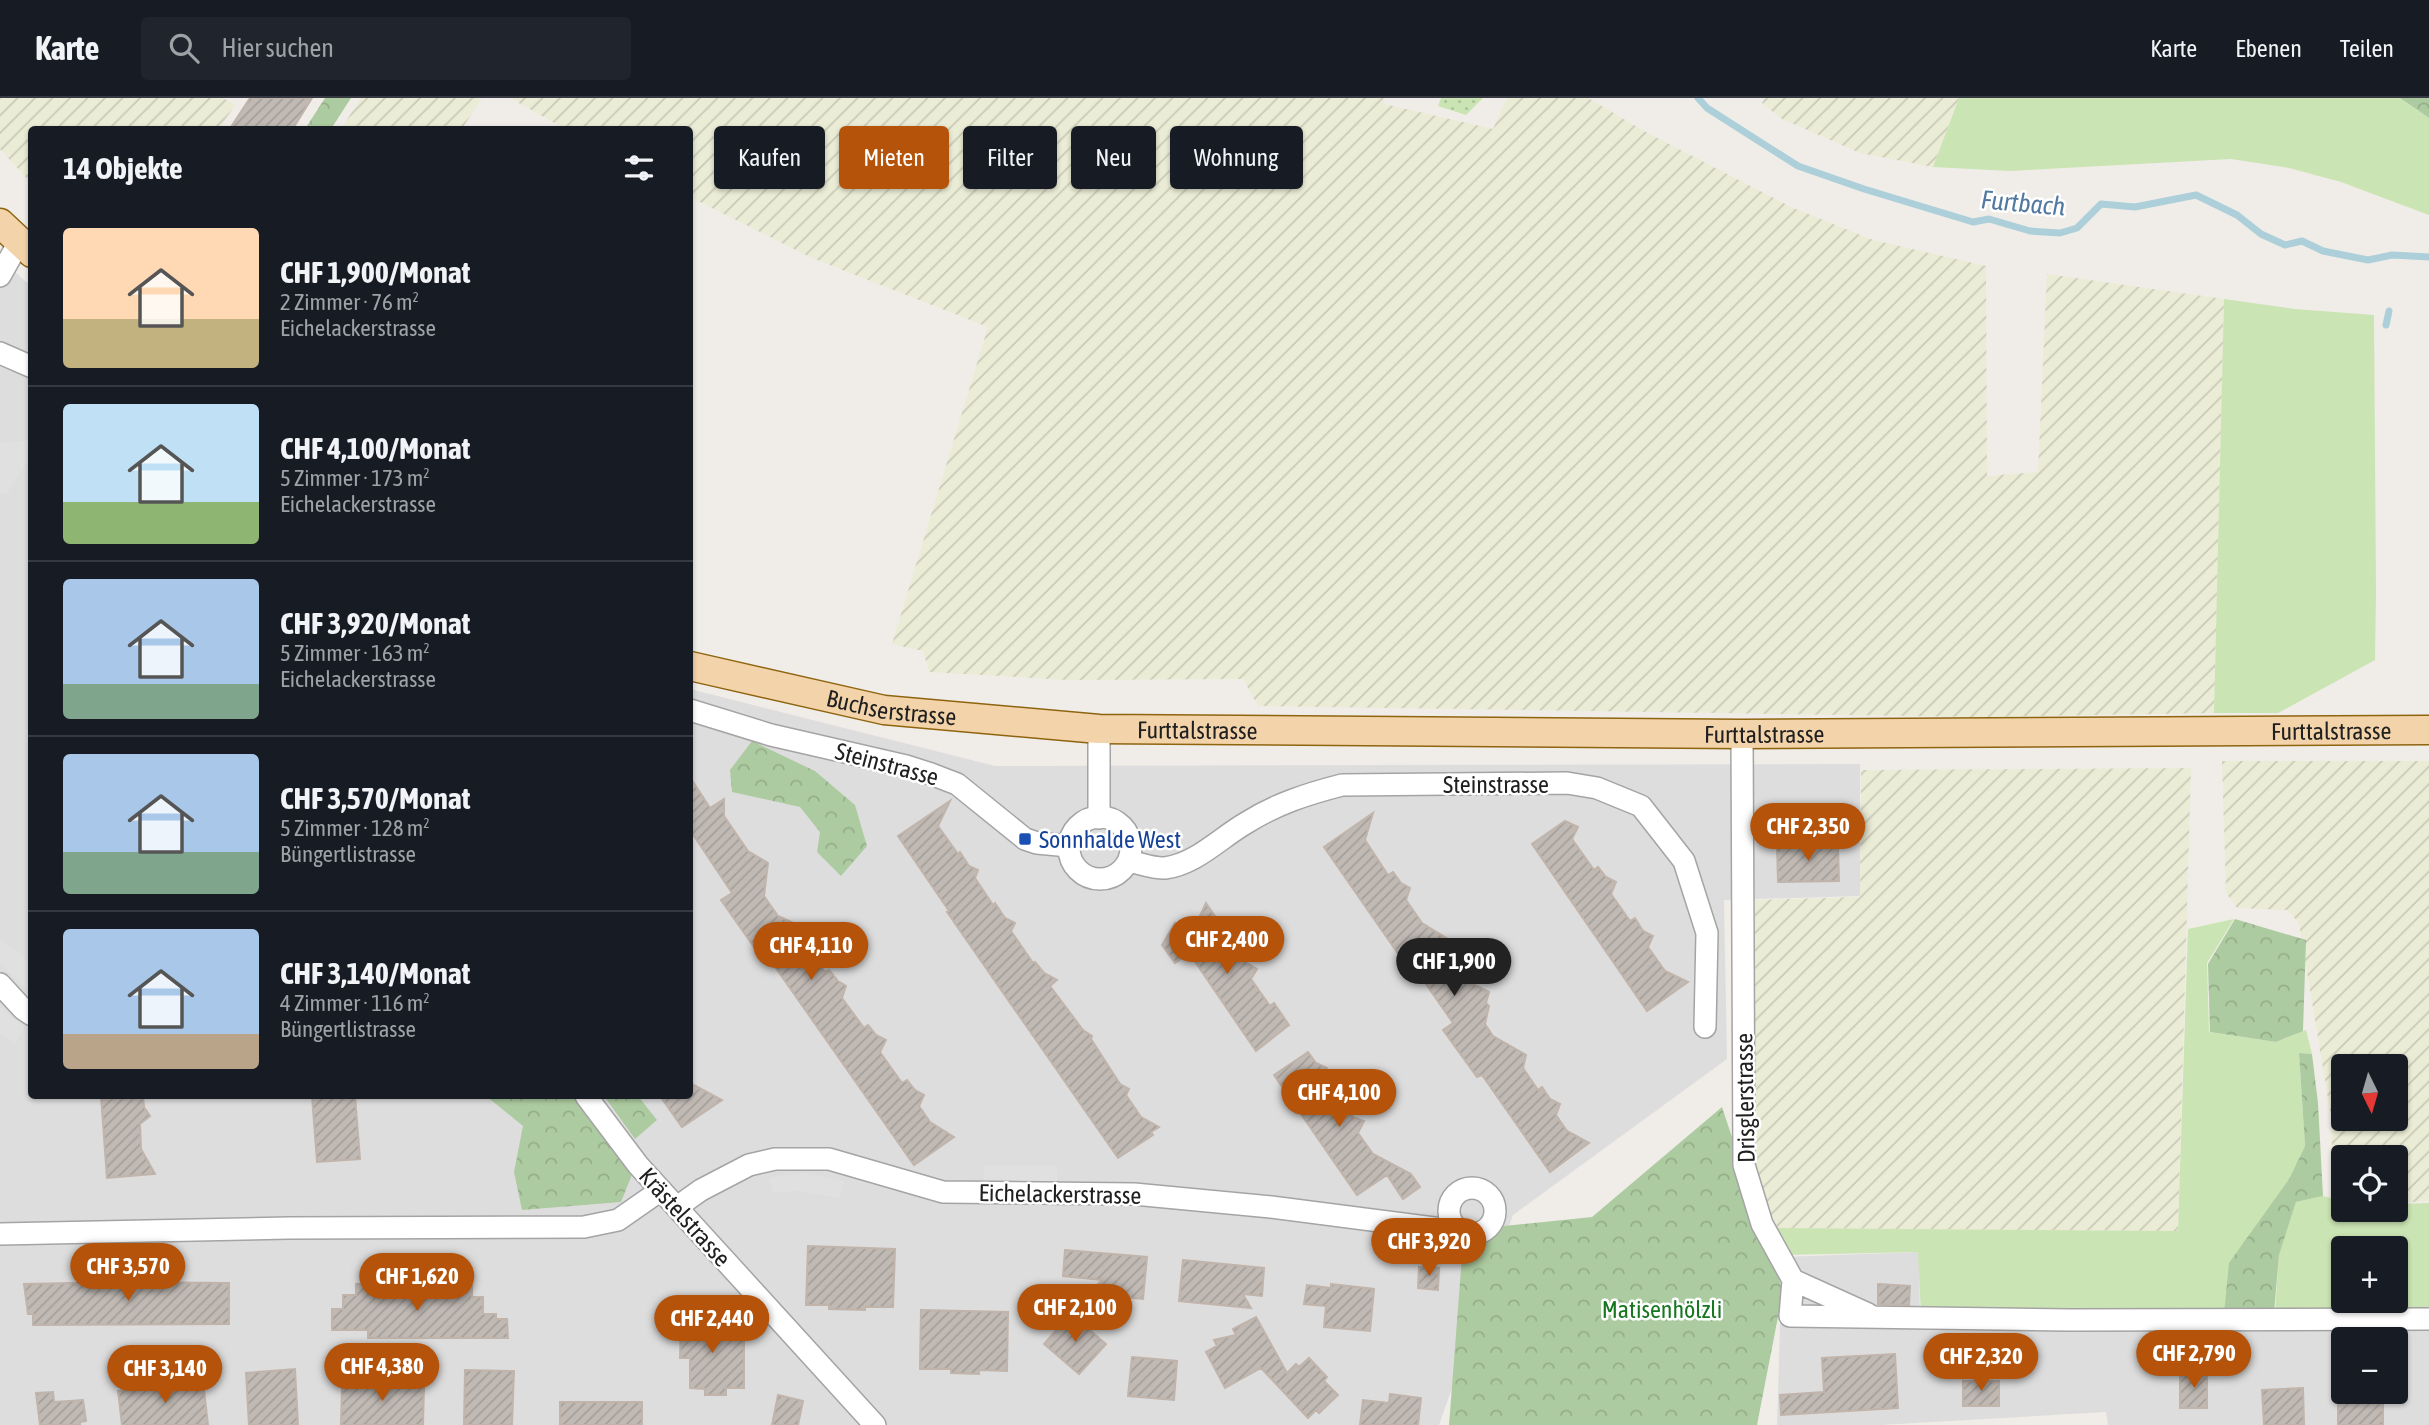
<!DOCTYPE html>
<html lang="de">
<meta charset="utf-8">
<style>
:root{--surface:#171b24;--page:#20242c;--text:#f1f3f6;--muted:#9ea1a6;--line:#363941;--accent:#b45309}
body{margin:0;font-family:"Asap Condensed",sans-serif;background:var(--page);color:var(--text);height:100vh;display:flex;flex-direction:column;font-size:26px;white-space:nowrap}
*{box-sizing:border-box;margin:0}
p{font-size:23px;color:var(--muted)}
.icon{flex:none;width:38px;height:38px;fill:none;stroke:currentColor;stroke-width:2;stroke-linecap:round;stroke-linejoin:round}
.map{position:relative;flex:1;overflow:hidden}
.drawer{position:absolute;left:28px;top:28px;width:665px;height:973px;display:flex;flex-direction:column;background:var(--surface);border-radius:7px;box-shadow:0 2px 5px #0004}
.drawer>*{flex:none}
.hud{position:absolute;left:714px;top:28px;width:665px;height:63px;display:flex;gap:14px}
.needle{width:46px;rotate:175deg}
.buttons{position:absolute;left:2331px;top:956px;display:grid;gap:14px}
.buttons a{display:grid;place-items:center;width:77px;height:77px;border-radius:7px;background:var(--surface);box-shadow:0 2px 5px #0004;font-size:35px}
.price{position:absolute;translate:-50% -60px;padding:0 16px;border-radius:24px;background:var(--accent);color:#fff;font-size:23px;line-height:46px;filter:drop-shadow(0 2px 4px #0008)}
.price::after{content:'';position:absolute;left:50%;top:42px;width:21px;height:16px;margin-left:-10px;background:inherit;clip-path:polygon(0 0,100% 0,50% 100%)}
.price.current{background:#222;color:#fff}
ul{padding:0;list-style:none}
li{display:flex;align-items:center;gap:21px;height:175px;padding:0 35px}
li+li{border-top:2px solid var(--line)}
li span{display:grid;place-items:center;flex:none;width:196px;height:140px;border-radius:7px;color:#555}
li>.icon{margin-inline-start:auto}
span .icon{width:84px;height:84px;fill:#fffc;stroke-width:1}
li b{font-size:30px}
h2{display:flex;justify-content:space-between;align-items:center;height:84px;padding:0 35px;font-size:30px}
.chip{padding:0 24px;border-radius:7px;background:var(--surface);box-shadow:0 2px 5px #0004;font-size:24px;line-height:63px}
.chip.current{background:var(--accent);color:#fff}
header{display:flex;align-items:center;gap:42px;box-sizing:border-box;height:98px;padding:0 35px;background:var(--surface);border-bottom:2px solid var(--line)}
header strong{font-size:33px}
nav{display:flex;gap:38px;margin-inline-start:auto;font-size:24px}
.search{width:490px;height:63px;background:var(--page);display:flex;align-items:center;gap:18px;box-sizing:border-box;padding:0 24px;border-radius:7px;color:var(--muted);font-size:26px}
.map>svg:first-child{display:block}
.residential{fill:#dedddd;fill-rule:evenodd}
.farmland{fill:url(#farmland-furrows);fill-rule:evenodd}
.grass{fill:#cbe4b3;fill-rule:evenodd}
.forest{fill:url(#forest-crowns)}
.garden{fill:url(#garden-dots)}
.parking{fill:#e0e0e0}
.lines{fill:none;stroke-linecap:round;stroke-linejoin:round}
.stream{stroke:#accfd9;stroke-width:7}
.building{fill:url(#building-hatch);stroke:#c0b4ab;stroke-width:2}
.minor-casing{stroke:#a4a4a4;stroke-width:24}
.major-casing{stroke:#8e640f;stroke-width:31}
.minor{stroke:#fff;stroke-width:21}
.major{stroke:#f3d3a9;stroke-width:28}
.transit-dot{fill:#1a4fb4;stroke:#fff;stroke-width:2.5}
.labels{text-anchor:middle;dominant-baseline:central;stroke-width:5;stroke-linejoin:round;paint-order:stroke}
.street-label{font-size:24px;fill:#202020;stroke:#fff}
.transit-label{font-size:24px;fill:#164399;stroke:#fff;text-anchor:start}
.park-label{font-size:24px;fill:#17761f;stroke:#fff}
.water-label{font-size:26px;font-style:italic;fill:#5279a0;stroke:#fff}
</style>
<header>
<strong>Karte</strong>
<div class="search"><svg class="icon" aria-label="search" viewBox="0 0 24 24"><circle cx="10" cy="10" r="6"/><path d="M15 15l6 6"/></svg>Hier suchen</div>
<nav><a>Karte</a><a>Ebenen</a><a>Teilen</a></nav>
</header>
<div class="map">
<svg width="2429" height="1327" viewBox="0 0 2429 1327">
<defs>
<pattern id="farmland-furrows" width="10" height="10" patternUnits="userSpaceOnUse" patternTransform="scale(1.75)"><rect width="10" height="10" fill="#ebecd5"/><path d="M-1 1l2-2M0 10L10 0M9 11l2-2" fill="none" stroke="#c9cab7"/></pattern>
<pattern id="forest-crowns" width="20" height="18" patternUnits="userSpaceOnUse" patternTransform="scale(1.75)"><rect width="20" height="18" fill="#adcba0"/><path d="M2 6a3 3 0 1 1 6 0M12 15a3 3 0 1 1 6 0" fill="none" stroke="#95ae8a"/></pattern>
<pattern id="garden-dots" width="8" height="8" patternUnits="userSpaceOnUse" patternTransform="scale(1.75)"><rect width="8" height="8" fill="#cbe4b3"/><path d="M2 2h.1M6 6h.1" fill="none" stroke="#aec39a" stroke-width="1.8" stroke-linecap="round"/></pattern>
<pattern id="building-hatch" width="6" height="6" patternUnits="userSpaceOnUse" patternTransform="scale(1.75)"><rect width="6" height="6" fill="#c0b9b4"/><path d="M-1 1l2-2M0 6l6-6M5 7l2-2" fill="none" stroke="#a59f9a"/></pattern>
</defs>
<rect width="100%" height="100%" fill="#f0ede8"/>
<!-- residential -->
<path class="residential" d="M0,161L32,189V998H690V591L995,668L1860,666V798L1724,802L1727,961L1513,1117L1439,1327H0Z
M1919,1154L1920,1230L2429,1233V1327H2108L2106,1314L1880,1327H1777L1782,1159ZM2343,1241H2396V1293H2343Z"/>
<!-- farmland -->
<path class="farmland" d="M0,0H223L235,7L219,31L32,32L31,85L0,51Z
M361,0H482L462,31H341Z
M510,0H1384V6L1493,31L1507,0H1588L1644,33L1791,109L1873,142L1986,168L1987,378L2038,374L2047,176L2224,201L2214,615L1979,619L1258,608L1243,581L1068,582L929,574L923,553L892,546L988,229L812,160L690,99V32L565,31Z
M1764,0H1959L1933,69L1860,55L1782,21L1762,5Z
M2222,663H2429V1103L2396,1105V1059H2343V1096L2333,1090L2331,1019L2299,825L2287,812L2237,810L2226,795ZM2343,968H2396V1020H2343Z
M2191,670L2178,1133L1776,1130L1754,1069L1755,802L1860,799L1861,672Z"/>
<!-- grass -->
<path class="grass" d="M1959,0H2400L2429,20V117L2341,84L2289,70L2231,61L2010,73L1933,69Z
M2224,201L2295,211L2374,217L2376,493L2375,562L2278,615H2214Z
M2234,821L2207,865L2209,934L2276,944L2306,932L2312,956L2299,955L2305,1048L2289,1081L2230,1165L2224,1217H1921L1918,1154L1786,1157L1776,1130L2178,1133L2188,831Z
M2323,1098L2343,1103V1111H2396V1106L2429,1105V1213L2275,1215L2279,1156L2296,1104ZM2343,1150H2396V1202H2343Z"/>
<!-- forest -->
<path class="forest" d="M325,0H351L331,31H305Z
M2400,0H2429V20Z
M752,643L815,673L855,707L867,748L841,778L817,754L820,734L800,709L732,694L730,672Z
M2235,821L2306,842L2303,933L2276,944L2210,934L2208,866Z
M2299,955L2312,956L2318,1005L2323,1098L2296,1104L2279,1157L2274,1215L2224,1216L2229,1165L2289,1081L2305,1048Z
M486,998H574L633,1074L621,1104L522,1112L514,1074L523,1028Z
M604,998H638L657,1022L635,1041Z
M1722,1009L1783,1193L1757,1327H1449L1464,1132L1592,1119Z"/>
<!-- garden -->
<path class="garden" d="M1441,0H1483L1466,17L1438,8Z"/>
<!-- parking -->
<path class="parking" d="M31,342V359L7,395L0,396V345Z
M0,842L21,856L31,868V887L27,892L0,865Z
M0,908L9,918L25,929L14,946L0,934Z
M984,1068H1057V1085L984,1084Z
M803,1075L844,1083L839,1100L796,1093L774,1095L769,1080Z"/>
<g class="lines">
<!-- stream -->
<path class="stream" d="M1698,0L1707,10L1798,68L1864,91L1973,124L1989,121L2030,133L2060,135L2077,130L2101,106L2135,109L2196,97L2237,117L2261,136L2285,147L2302,143L2323,153L2368,162L2392,157L2429,159
M2386,227L2389,213"/>
</g>
<!-- building -->
<path class="building" d="M250,0H312L292,32H229Z
M690,679L710,710L724,701V718L748,753L768,765L764,798L778,818L798,827L797,830L810,838L807,850L825,874L829,872L838,883L846,888L842,900L864,930L868,927L876,937L886,942L880,954L902,985L907,982L915,992L924,997L919,1008L930,1024L954,1039L914,1067L766,856L761,859L721,802L732,795L690,732Z
M950,703L938,728L958,756L960,754L969,768L978,772L975,780L993,807L995,805L1005,820L1015,825L1011,833L1033,865L1035,864L1044,875L1057,882L1050,888L1083,932L1092,938L1091,941L1120,986L1129,991L1126,997L1141,1019L1159,1029L1151,1034L1153,1037L1118,1060L947,814L949,813L898,738Z
M1373,715L1365,742L1388,777L1393,774L1401,785L1410,790L1406,802L1422,825L1456,846L1453,859L1471,885L1489,894L1486,905L1489,908L1485,926L1493,938L1526,957L1523,970L1538,992L1542,989L1550,1001L1560,1006L1556,1017L1567,1033L1589,1045L1550,1074L1482,977L1477,979L1443,932L1453,925L1412,866L1408,870L1324,749Z
M1565,723L1578,729L1572,741L1594,772L1598,769L1606,779L1616,784L1611,796L1630,823L1635,820L1643,833L1653,838L1648,849L1665,873L1688,884L1647,913L1532,746Z
M1838,747L1839,783L1778,784L1777,748Z
M1206,805L1247,865L1257,871L1251,881L1270,908L1274,905L1289,927L1256,953L1189,855L1175,865L1162,847L1175,825L1185,831L1198,822Z
M1308,954L1316,965L1327,970L1321,982L1341,1010L1345,1007L1353,1019L1364,1023L1358,1035L1373,1056L1411,1076L1420,1089L1403,1101L1387,1077L1357,1097L1274,977Z
M690,985L722,1002L682,1029L660,998H690Z
M101,998H143L144,1009L150,1018L140,1026L141,1051L155,1076L107,1080Z
M312,998H355L360,1061L317,1064Z
M808,1148L895,1151L893,1209H865V1212L829,1211V1207H806Z
M1065,1152L1147,1159L1143,1201L1089,1196L1102,1182L1063,1178Z
M1183,1162L1264,1170L1262,1198L1243,1196L1251,1210L1179,1203Z
M1419,1169L1439,1170L1438,1192L1418,1190Z
M120,1184L229,1185V1226L33,1227V1216H28L24,1186Z
M385,1185V1189L472,1188V1199H483V1216H496V1221H507L508,1240H368V1232H332V1211H343V1197H356V1186Z
M1331,1186L1374,1191L1370,1233L1324,1229L1326,1208L1304,1206L1307,1187L1331,1190Z
M1878,1186L1910,1188L1909,1207L1878,1206Z
M921,1212L1008,1214L1007,1273L979,1272V1276L951,1275V1271H920Z
M1071,1216L1106,1246L1079,1276L1044,1246Z
M681,1217H720V1239H744V1290H726V1297H705V1291L690,1290V1260H680Z
M1256,1219L1287,1275L1296,1266L1299,1269L1309,1260L1327,1279L1324,1283L1338,1297L1319,1315L1316,1312L1308,1320L1261,1270L1225,1290L1206,1254L1217,1248L1214,1242L1236,1237L1233,1231Z
M1895,1256L1898,1310L1781,1317L1780,1297L1824,1294L1822,1260Z
M1132,1259L1177,1263L1174,1302L1128,1298Z
M295,1271L298,1327H249L246,1275Z
M465,1272L514,1273L512,1327H464Z
M2180,1273H2207V1310H2180Z
M352,1280L414,1282L413,1289H424L423,1327H341L342,1288H352Z
M203,1283L208,1327H122L118,1293Z
M1963,1283H1999V1308H1963Z
M2303,1290L2304,1327H2264L2262,1292Z
M2338,1293H2383V1327H2338Z
M53,1294L54,1304L83,1302L86,1323L80,1324V1327H40L36,1295Z
M1390,1296L1421,1300L1418,1327H1360L1363,1302L1389,1305Z
M778,1297L803,1303L798,1327H772Z
M560,1304H642V1327H560Z"/>
<g class="lines">
<defs>
<path id="minor" d="M0,178L19,144
M0,255L32,269
M690,612L771,637L906,668L931,676L957,686L1025,741L1037,745L1069,748
M1742,636L1744,1067L1762,1126L1793,1182L1790,1218L2070,1222L2429,1221
M1069 750a31 31 0 1 1 62 0a31 31 0 1 1-62 0Z
M1099,720V631
M1128,763C1139,765 1155,771 1165,770C1196,766 1220,740 1246,725C1276,706 1307,696 1342,687L1567,685L1597,690L1641,708L1684,763L1707,835L1705,929
M0,886L23,911L32,917
M586,998L638,1067L875,1327
M1449 1113a23 23 0 1 1 46 0a23 23 0 1 1-46 0Z
M677,1109L701,1092L749,1067L775,1061H829L943,1094L1134,1096L1271,1109L1457,1133
M0,1136L289,1130L584,1129L618,1122L661,1092
M1793,1182L1868,1216"/>
<g id="major">
<path d="M0,125L32,155"/>
<path id="s1" d="M690,568L884,612L1099,631L1742,636L2429,632"/>
</g>
</defs>
<!-- minor casing -->
<use href="#minor" class="minor-casing"/>
<!-- major casing -->
<use href="#major" class="major-casing"/>
<!-- minor -->
<use href="#minor" class="minor"/>
<!-- major -->
<use href="#major" class="major"/>
</g>
<!-- markers -->
<rect class="transit-dot" x="1018" y="734" width="14" height="14" rx="3.5"/>
<g class="labels">
<!-- street labels -->
<g class="street-label">
<text stroke="none"><textPath href="#s1" startOffset="206">Buchserstrasse</textPath></text>
<text stroke="none"><textPath href="#s1" startOffset="513">Furttalstrasse</textPath></text>
<text stroke="none"><textPath href="#s1" startOffset="1647">Furttalstrasse</textPath></text>
<text stroke="none"><textPath href="#s1" startOffset="1080">Furttalstrasse</textPath></text>
<text transform="translate(887 666) rotate(15)">Steinstrasse</text>
<text x="1496" y="686">Steinstrasse</text>
<text transform="translate(1745 1000) rotate(-91)">Drisglerstrasse</text>
<text transform="translate(1060 1096) rotate(1)">Eichelackerstrasse</text>
<text transform="translate(685 1119) rotate(48)">Krästelstrasse</text>
</g>
<!-- transit labels -->
<g class="transit-label">
<text x="1039" y="741">Sonnhalde West</text>
</g>
<!-- park labels -->
<g class="park-label">
<text x="1662" y="1211">Matisenhölzli</text>
</g>
<!-- water labels -->
<g class="water-label">
<text transform="translate(2023 105) rotate(5)">Furtbach</text>
</g>
</g>
</svg>
<div class="buttons">
<a><svg class="needle" viewBox="-14 -14 28 28"><path d="M0-13l5 13h-10z" fill="#e53935"/><path d="M0 13l5-13h-10z" fill="#9ea1a6"/></svg></a>
<a><svg class="icon" aria-label="locate" viewBox="0 0 24 24"><circle cx="12" cy="12" r="6"/><path d="M12 2v4M12 18v4M2 12h4M18 12h4"/></svg></a>
<a>+</a>
<a>−</a>
</div>
<b class="price" style="left:1808px;top:765px">CHF 2,350</b>
<b class="price" style="left:1227px;top:878px">CHF 2,400</b>
<b class="price" style="left:811px;top:884px">CHF 4,110</b>
<b class="price current" style="left:1454px;top:900px">CHF 1,900</b>
<b class="price" style="left:1339px;top:1031px">CHF 4,100</b>
<b class="price" style="left:1429px;top:1180px">CHF 3,920</b>
<b class="price" style="left:128px;top:1205px">CHF 3,570</b>
<b class="price" style="left:417px;top:1215px">CHF 1,620</b>
<b class="price" style="left:1075px;top:1246px">CHF 2,100</b>
<b class="price" style="left:712px;top:1257px">CHF 2,440</b>
<b class="price" style="left:2194px;top:1292px">CHF 2,790</b>
<b class="price" style="left:1981px;top:1295px">CHF 2,320</b>
<b class="price" style="left:382px;top:1305px">CHF 4,380</b>
<b class="price" style="left:165px;top:1307px">CHF 3,140</b>
<div class="hud">
<a class="chip">Kaufen</a>
<a class="chip current">Mieten</a>
<a class="chip">Filter</a>
<a class="chip">Neu</a>
<a class="chip">Wohnung</a>
</div>
<section class="drawer">
<h2>14 Objekte<svg class="icon" aria-label="filters" viewBox="0 0 24 24"><path d="M4 7h16M4 17h16"/><circle cx="9" cy="7" r="2"/><circle cx="15" cy="17" r="2"/></svg></h2>
<ul>
<li><span style="background:linear-gradient(#ffd9b3 65%,#c2b280 0)"><svg class="icon" aria-label="home" viewBox="0 0 24 24"><path d="M3 11l9-7 9 7M6 9v11h12V9"/></svg></span><div><b>CHF 1,900/Monat</b><p>2 Zimmer · 76 m²</p><p>Eichelackerstrasse</p></div></li>
<li><span style="background:linear-gradient(#bfe0f5 70%,#8fb573 0)"><svg class="icon" aria-label="home" viewBox="0 0 24 24"><path d="M3 11l9-7 9 7M6 9v11h12V9"/></svg></span><div><b>CHF 4,100/Monat</b><p>5 Zimmer · 173 m²</p><p>Eichelackerstrasse</p></div></li>
<li><span style="background:linear-gradient(#a9c7e8 75%,#7fa58c 0)"><svg class="icon" aria-label="home" viewBox="0 0 24 24"><path d="M3 11l9-7 9 7M6 9v11h12V9"/></svg></span><div><b>CHF 3,920/Monat</b><p>5 Zimmer · 163 m²</p><p>Eichelackerstrasse</p></div></li>
<li><span style="background:linear-gradient(#a9c7e8 70%,#7fa58c 0)"><svg class="icon" aria-label="home" viewBox="0 0 24 24"><path d="M3 11l9-7 9 7M6 9v11h12V9"/></svg></span><div><b>CHF 3,570/Monat</b><p>5 Zimmer · 128 m²</p><p>Büngertlistrasse</p></div></li>
<li><span style="background:linear-gradient(#a9c7e8 75%,#b9a48a 0)"><svg class="icon" aria-label="home" viewBox="0 0 24 24"><path d="M3 11l9-7 9 7M6 9v11h12V9"/></svg></span><div><b>CHF 3,140/Monat</b><p>4 Zimmer · 116 m²</p><p>Büngertlistrasse</p></div></li>
</ul>
</section>
</div>
